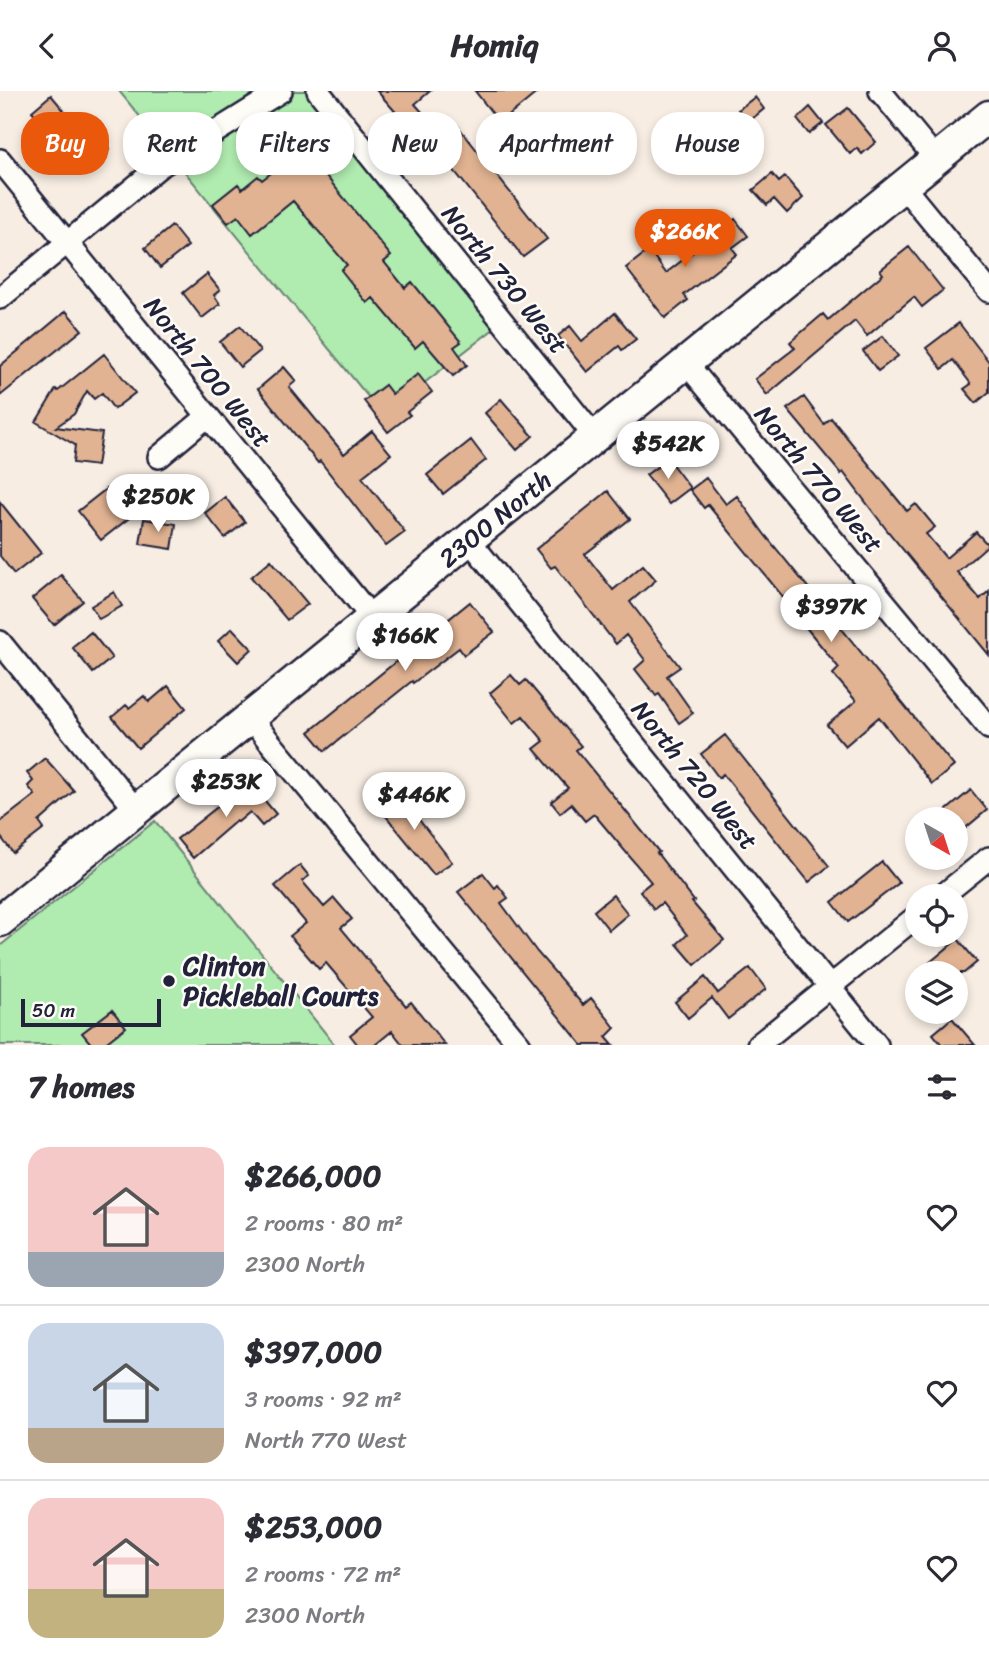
<!DOCTYPE html>
<meta charset="utf-8">
<style>
:root{--surface:#fff;--page:#f2f2f3;--text:#2b2b33;--muted:#7c7c81;--line:#e1e1e2;--accent:#ea580c}
body{margin:0;font-family:Sriracha,sans-serif;background:var(--page);color:var(--text);height:100vh;display:flex;flex-direction:column;font-size:26px;white-space:nowrap}
*{box-sizing:border-box;margin:0}
p{font-size:23px;color:var(--muted)}
.icon{flex:none;width:38px;height:38px;fill:none;stroke:currentColor;stroke-width:2;stroke-linecap:round;stroke-linejoin:round}
.map{position:relative;height:954px;overflow:hidden}
.details{display:flex;flex-direction:column;background:var(--surface);flex:1}
.details>*{flex:none}
.hud{position:absolute;left:21px;top:21px;width:948px;height:63px;display:flex;gap:14px}
.needle{width:46px;rotate:141deg}
.fabs{position:absolute;left:905px;top:716px;display:grid;gap:14px}
.fabs a{display:grid;place-items:center;width:63px;height:63px;border-radius:50%;background:var(--surface);box-shadow:0 4px 10px #0003;font-size:35px}
.scale{position:absolute;left:21px;bottom:18px;width:140px;box-sizing:border-box;padding-left:7px;border:4px solid #22223b;border-top:0;font-size:19px;line-height:24px;white-space:nowrap;color:#22223b;-webkit-text-stroke:5px #fdfcf7;paint-order:stroke}
.price{position:absolute;translate:-50% -60px;padding:0 16px;border-radius:24px;background:#fff;color:#222;font-size:23px;line-height:46px;filter:drop-shadow(0 2px 4px #0008)}
.price::after{content:'';position:absolute;left:50%;top:42px;width:21px;height:16px;margin-left:-10px;background:inherit;clip-path:polygon(0 0,100% 0,50% 100%)}
.price.on{background:var(--accent);color:#fff}
ul{padding:0;list-style:none}
li{display:flex;align-items:center;gap:21px;height:175px;padding:0 28px}
li+li{border-top:2px solid var(--line)}
li span{display:grid;place-items:center;flex:none;width:196px;height:140px;border-radius:21px;color:#555}
li>.icon{margin-inline-start:auto}
span .icon{width:84px;height:84px;fill:#fffc;stroke-width:1}
li b{font-size:30px}
h2{display:flex;justify-content:space-between;align-items:center;height:84px;padding:0 28px;font-size:30px}
.tag{padding:0 24px;border-radius:28px;background:var(--surface);box-shadow:0 4px 10px #0003;font-size:24px;line-height:63px}
.tag.on{background:var(--accent);color:#fff}
header{display:flex;justify-content:space-between;align-items:center;height:91px;padding:0 28px;background:var(--surface);font-size:32px;font-weight:700}
.map>svg:first-child{display:block}
.green{fill:#b0ebaf;stroke:#698675;stroke-width:2}
.building{fill:#e1b392;stroke:#22223b;stroke-width:2}
.lines{fill:none;stroke-linecap:round;stroke-linejoin:round}
.street-casing{stroke:#22223b;stroke-width:26}
.secondary-casing{stroke:#22223b;stroke-width:35}
.street{stroke:#fdfcf7;stroke-width:21}
.secondary{stroke:#fdfcf7;stroke-width:30}
.poi-dot{fill:#22223b;stroke:#fdfcf7;stroke-width:2.5}
.labels{text-anchor:middle;dominant-baseline:central;stroke-width:5;stroke-linejoin:round;paint-order:stroke}
.street-label{font-size:26px;fill:#22223b;stroke:#fdfcf7}
.poi-label{font-size:26px;font-weight:bold;fill:#22223b;stroke:#fdfcf7;text-anchor:start}
</style>
<header><svg class="icon" aria-label="back" viewBox="0 0 24 24"><path d="M15 5l-7 7 7 7"/></svg>Homiq<svg class="icon" aria-label="person" viewBox="0 0 24 24"><circle cx="12" cy="8" r="4"/><path d="M4 21q1-7 8-7t8 7"/></svg></header>
<div class="map">
<svg width="989" height="954" viewBox="0 0 989 954">
<rect width="100%" height="100%" fill="#f7ede3"/>
<filter id="ink" filterUnits="userSpaceOnUse"><feTurbulence type="fractalNoise" baseFrequency=".0143" numOctaves="2"/><feDisplacementMap in="SourceGraphic" scale="14" xChannelSelector="R" yChannelSelector="G"/><feConvolveMatrix kernelMatrix="1 2 1 2 8 2 1 2 1" color-interpolation-filters="sRGB"/></filter>
<g filter="url(#ink)">
<!-- green -->
<path class="green" d="M119,0H307L500,233L383,324Z
M155,730L335,954H0V855Z"/>
<!-- building -->
<path class="building" d="M377,0H430L415,13L423,22L408,35Z
M475,0H539L500,32Z
M51,4L85,45L93,39L110,58L83,80L32,20Z
M755,6L764,18L748,31L738,19Z
M810,16L823,32L809,43L797,28Z
M848,17L876,51L862,63L857,57L850,63L826,34Z
M457,34L547,148L523,166L433,53Z
M313,50L334,79L326,85L391,165L384,171L405,197L412,191L461,251L454,256L467,274L453,285L423,250L415,257L373,207L367,212L341,179L347,174L293,110L252,143L238,125L228,132L213,113L238,93L242,98L258,85L262,89Z
M772,83L779,91L785,86L803,107L787,122L774,108L767,114L753,99Z
M735,128L748,145L732,157L737,163L684,204L688,209L665,227L626,177L649,159L666,182Z
M172,135L188,155L160,177L145,157Z
M909,156L943,199L922,216L914,206L867,245L855,230L767,304L755,288L795,257L790,251L823,223L828,229L883,183L880,179Z
M207,183L220,199L214,204L220,213L202,227L183,202Z
M66,220L82,239L0,305V275Z
M615,222L636,248L622,259L619,255L587,281L558,245L570,235L582,250Z
M959,232L989,271V301L976,312L964,298L971,293L953,269L942,278L926,257Z
M240,235L260,260L240,276L220,251Z
M883,245L898,265L878,280L863,260Z
M104,263L135,302L114,318L102,302L94,308L87,300L74,323L56,336L102,342L97,375L73,372L75,354L36,331L56,298L58,300Z
M284,276L296,290L289,296L344,363L372,340L391,363L362,386L405,441L386,455L320,370L318,372L258,298Z
M418,283L432,301L407,321L410,324L388,341L364,310L385,294L392,303Z
M804,306L824,333L831,327L907,420L916,413L935,436L926,443L946,467L976,441L988,454L957,481L980,508L989,500V564L886,438L843,381L841,383L787,318Z
M501,308L533,345L517,359L485,322Z
M471,349L486,369L443,403L427,384Z
M668,368L690,397L669,413L646,384Z
M706,387L726,413L737,405L765,444L954,675L932,693L879,626L845,655L827,634L856,610L833,583L839,577L791,518L792,517L708,414L704,417L690,399Z
M106,398L129,427L101,449L78,420Z
M608,400L630,428L585,463L613,499L643,474L656,489L630,511L680,576L667,585L693,622L679,632L659,603L656,605L635,578L645,569L626,544L616,553L555,475L551,477L536,458Z
M225,406L245,431L225,447L205,422Z
M0,411L41,462L14,483L0,465Z
M144,428L176,433L172,458L140,453Z
M271,469L308,513L287,529L251,486Z
M61,484L83,510L54,534L32,508Z
M114,501L122,515L99,528L91,515Z
M470,511L494,541L464,564L459,557L413,592L412,590L325,660L309,641Z
M232,537L252,558L238,571L218,550Z
M91,541L112,567L93,582L72,556Z
M511,584L520,594L526,589L581,655L576,659L659,761L657,762L694,810L692,811L724,849L695,874L677,853L687,844L662,812L654,818L640,800L651,791L594,723L585,730L571,713L560,722L551,711L568,697L534,658L544,650L523,625L514,632L490,602Z
M168,595L186,617L138,657L112,626L126,614L129,617L144,605L149,611Z
M725,644L829,775L809,791L723,683L719,687L701,663Z
M45,667L74,700L39,731L44,738L13,762L0,745V731L35,704L28,695L33,690L27,682Z
M249,691L276,723L262,735L250,721L238,731L236,730L193,767L177,748Z
M395,698L452,771L434,784L376,713Z
M971,699L987,719L956,745V728H936Z
M882,771L899,792L848,831L832,811Z
M300,774L309,785L302,790L324,816L334,807L352,828L341,837L406,915L411,911L445,954H403L392,940L375,954H358L350,944L372,926L326,872L319,878L290,845L306,832L275,795Z
M483,782L495,797L498,794L508,807L501,812L537,861L583,914L591,907L610,930L615,937L606,946L613,954H582L458,801Z
M613,804L628,823L609,839L594,820Z
M958,848L977,871L964,882H917Z
M750,877L766,898L728,928L712,907L688,927L675,911L705,886L718,902L717,903Z
M112,919L126,936L103,954H92L82,942Z
M952,927L975,954H942L933,943Z"/>
<g class="lines">
<defs>
<path id="street" d="M318,0L595,346
M880,0L936,68
M0,69L372,527
M903,95L989,200
M0,207L159,76L281,0
M686,272L989,637
M159,366L208,325
M469,449L877,954
M0,551L136,719
M250,627L520,954
M942,805L989,767
M758,954L917,825"/>
<path id="secondary" d="M0,830L989,25"/>
</defs>
<!-- street casing -->
<use href="#street" class="street-casing"/>
<!-- secondary casing -->
<use href="#secondary" class="secondary-casing"/>
<!-- street -->
<use href="#street" class="street"/>
<!-- secondary -->
<use href="#secondary" class="secondary"/>
</g>
</g>
<!-- markers -->
<circle class="poi-dot" cx="169" cy="890" r="7"/>
<g class="labels">
<!-- street labels -->
<g class="street-label">
<text transform="translate(505 188) rotate(51)">North 730 West</text>
<text transform="translate(208 281) rotate(51)">North 700 West</text>
<text transform="translate(819 388) rotate(50)">North 770 West</text>
<text transform="translate(495 428) rotate(-39)">2300 North</text>
<text transform="translate(695 684) rotate(51)">North 720 West</text>
</g>
<!-- poi labels -->
<g class="poi-label">
<text x="183" y="875">Clinton<tspan x="183" dy="30">Pickleball Courts</tspan></text>
</g>
</g>
</svg>
<div class="fabs">
<a><svg class="needle" viewBox="-14 -14 28 28"><path d="M0-13l5 13h-10z" fill="#e53935"/><path d="M0 13l5-13h-10z" fill="#7c7c81"/></svg></a>
<a><svg class="icon" aria-label="locate" viewBox="0 0 24 24"><circle cx="12" cy="12" r="6"/><path d="M12 2v4M12 18v4M2 12h4M18 12h4"/></svg></a>
<a><svg class="icon" aria-label="layers" viewBox="0 0 24 24"><path d="M12 4l9 5-9 5-9-5zM3 14l9 5 9-5"/></svg></a>
</div>
<div class="scale">50 m</div>
<b class="price on" style="left:685px;top:178px">$266K</b>
<b class="price" style="left:668px;top:390px">$542K</b>
<b class="price" style="left:158px;top:443px">$250K</b>
<b class="price" style="left:831px;top:553px">$397K</b>
<b class="price" style="left:405px;top:582px">$166K</b>
<b class="price" style="left:226px;top:728px">$253K</b>
<b class="price" style="left:414px;top:741px">$446K</b>
<div class="hud">
<a class="tag on">Buy</a>
<a class="tag">Rent</a>
<a class="tag">Filters</a>
<a class="tag">New</a>
<a class="tag">Apartment</a>
<a class="tag">House</a>
</div>
</div>
<section class="details">
<h2>7 homes<svg class="icon" aria-label="filters" viewBox="0 0 24 24"><path d="M4 7h16M4 17h16"/><circle cx="9" cy="7" r="2"/><circle cx="15" cy="17" r="2"/></svg></h2>
<ul>
<li><span style="background:linear-gradient(#f6c9c9 75%,#9aa5b1 0)"><svg class="icon" aria-label="home" viewBox="0 0 24 24"><path d="M3 11l9-7 9 7M6 9v11h12V9"/></svg></span><div><b>$266,000</b><p>2 rooms · 80 m²</p><p>2300 North</p></div><svg class="icon" aria-label="heart" viewBox="0 0 24 24"><path d="M12 20l-8-8c-3-5 5-10 8-4 3-6 11-1 8 4z"/></svg></li>
<li><span style="background:linear-gradient(#c9d6e8 75%,#b9a48a 0)"><svg class="icon" aria-label="home" viewBox="0 0 24 24"><path d="M3 11l9-7 9 7M6 9v11h12V9"/></svg></span><div><b>$397,000</b><p>3 rooms · 92 m²</p><p>North 770 West</p></div><svg class="icon" aria-label="heart" viewBox="0 0 24 24"><path d="M12 20l-8-8c-3-5 5-10 8-4 3-6 11-1 8 4z"/></svg></li>
<li><span style="background:linear-gradient(#f6c9c9 65%,#c2b280 0)"><svg class="icon" aria-label="home" viewBox="0 0 24 24"><path d="M3 11l9-7 9 7M6 9v11h12V9"/></svg></span><div><b>$253,000</b><p>2 rooms · 72 m²</p><p>2300 North</p></div><svg class="icon" aria-label="heart" viewBox="0 0 24 24"><path d="M12 20l-8-8c-3-5 5-10 8-4 3-6 11-1 8 4z"/></svg></li>
</ul>
</section>
